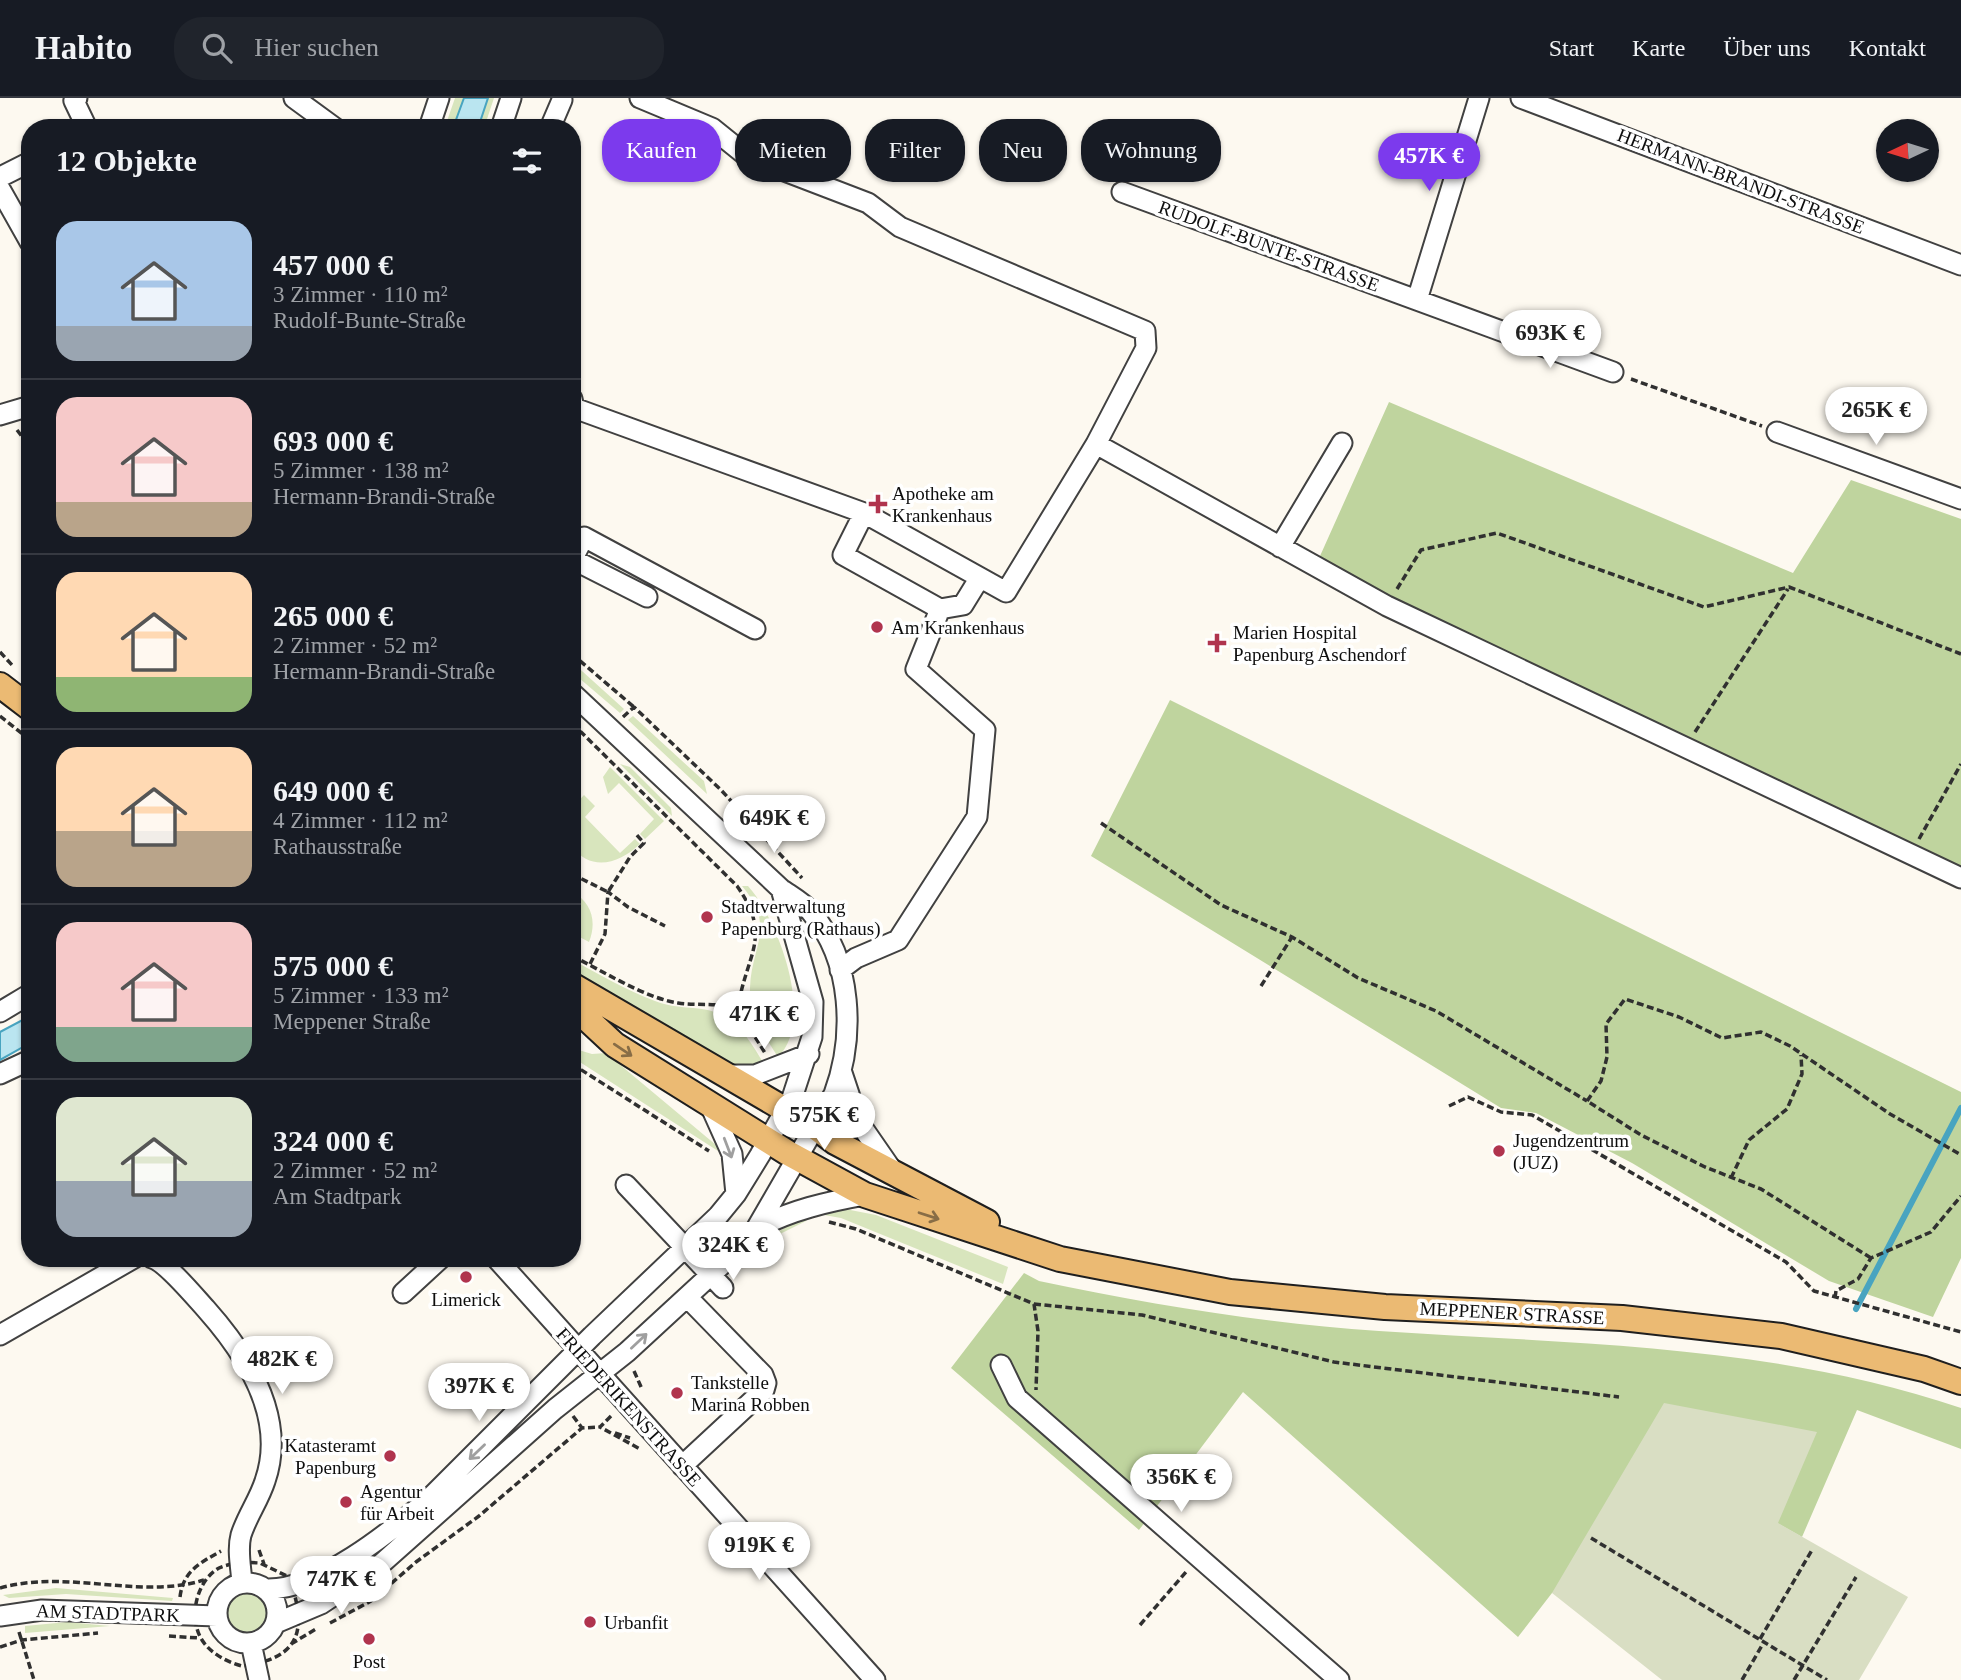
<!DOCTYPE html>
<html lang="de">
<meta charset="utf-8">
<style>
:root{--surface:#171b24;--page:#20242c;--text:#f1f3f6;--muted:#9ea1a6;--line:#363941;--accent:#7c3aed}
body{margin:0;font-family:Georgia,serif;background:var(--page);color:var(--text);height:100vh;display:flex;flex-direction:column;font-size:26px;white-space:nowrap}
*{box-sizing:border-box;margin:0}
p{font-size:23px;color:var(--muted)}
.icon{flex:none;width:38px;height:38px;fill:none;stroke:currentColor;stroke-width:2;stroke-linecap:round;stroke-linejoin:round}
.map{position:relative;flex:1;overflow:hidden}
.details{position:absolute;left:21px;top:21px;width:560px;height:1148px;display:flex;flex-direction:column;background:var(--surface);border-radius:28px;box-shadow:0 2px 5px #0004}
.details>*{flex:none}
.guide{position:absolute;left:602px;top:21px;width:665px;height:63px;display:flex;gap:14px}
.needle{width:46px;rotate:266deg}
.buttons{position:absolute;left:1876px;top:21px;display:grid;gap:14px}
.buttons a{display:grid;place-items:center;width:63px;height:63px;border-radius:50%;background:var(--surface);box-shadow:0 2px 5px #0004;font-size:35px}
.price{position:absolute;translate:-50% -60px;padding:0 16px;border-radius:24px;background:#fff;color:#222;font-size:23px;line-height:46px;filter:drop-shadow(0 2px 4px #0008)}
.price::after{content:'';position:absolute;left:50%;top:42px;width:21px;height:16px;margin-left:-10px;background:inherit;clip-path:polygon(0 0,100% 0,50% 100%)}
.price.selected{background:var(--accent);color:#fff}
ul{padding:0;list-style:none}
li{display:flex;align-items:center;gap:21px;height:175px;padding:0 35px}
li+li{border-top:2px solid var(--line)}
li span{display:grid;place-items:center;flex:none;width:196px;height:140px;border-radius:21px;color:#555}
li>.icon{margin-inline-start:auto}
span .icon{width:84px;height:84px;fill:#fffc;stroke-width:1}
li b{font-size:30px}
h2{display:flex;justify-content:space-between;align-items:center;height:84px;padding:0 35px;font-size:30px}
.tag{padding:0 24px;border-radius:28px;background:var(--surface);box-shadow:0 2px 5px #0004;font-size:24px;line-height:63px}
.tag.selected{background:var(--accent);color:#fff}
header{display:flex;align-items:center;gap:42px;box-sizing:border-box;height:98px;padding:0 35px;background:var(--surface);border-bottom:2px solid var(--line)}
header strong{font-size:33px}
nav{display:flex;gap:38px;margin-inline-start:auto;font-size:24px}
.search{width:490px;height:63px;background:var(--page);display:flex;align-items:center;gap:18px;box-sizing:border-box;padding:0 24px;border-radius:28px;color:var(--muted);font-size:26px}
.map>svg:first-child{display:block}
.green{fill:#d8e5bd}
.forest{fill:#bfd49e}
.cemetery{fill:#d9dec3}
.water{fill:#bae5f0;stroke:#48a4c0;stroke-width:2}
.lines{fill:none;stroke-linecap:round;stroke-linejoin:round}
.stream{stroke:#48a4c0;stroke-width:6}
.minor-casing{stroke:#414141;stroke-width:23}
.major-casing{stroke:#1f1f1f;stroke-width:28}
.path{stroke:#303030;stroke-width:3.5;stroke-dasharray:7 3.5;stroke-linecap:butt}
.minor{stroke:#fff;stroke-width:19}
.major{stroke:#ebba73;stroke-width:24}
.oneway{stroke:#886d46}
.oneway2{stroke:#9f9f9f}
.poi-dot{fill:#b0344e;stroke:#fff;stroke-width:2.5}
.labels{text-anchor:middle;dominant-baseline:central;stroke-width:7;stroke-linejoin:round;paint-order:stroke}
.street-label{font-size:19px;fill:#0e0e0e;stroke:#fff}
.poi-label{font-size:19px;fill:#0e0e0e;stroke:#fff;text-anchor:start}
</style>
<header>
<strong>Habito</strong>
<div class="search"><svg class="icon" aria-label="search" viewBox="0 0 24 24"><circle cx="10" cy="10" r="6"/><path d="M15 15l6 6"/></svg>Hier suchen</div>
<nav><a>Start</a><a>Karte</a><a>Über uns</a><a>Kontakt</a></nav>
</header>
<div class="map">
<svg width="1961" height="1582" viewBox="0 0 1961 1582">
<rect width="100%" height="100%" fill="#fdf9f0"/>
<!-- green -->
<path class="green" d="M455,0H494L484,30H465L447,23Z
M572,564L624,611L620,615L572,574Z
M633,618L704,683L707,696L628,622Z
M620,666L630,669L671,710L672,718Z
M610,669L664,723L645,741L640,736L654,721L619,685L608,696L603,679Z
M584,697L595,708L585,719L620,755L635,741L640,746C620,765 591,775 572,748V710Z
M742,788H748C778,821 816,922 778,959C764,937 749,917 750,890C751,848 777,829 742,788Z
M572,794C592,804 597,824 589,844L572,835Z
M572,862C599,876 626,892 655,903C670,909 685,909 702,911C734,915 749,941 764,966L734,967L572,879Z
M572,950L592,956L606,955L716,1047L718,1053L572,959Z
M840,1110L876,1117L1008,1169L1003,1186L841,1120L824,1117L822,1113Z
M811,1116L806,1123L780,1136L735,1173L733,1170C758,1147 780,1130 811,1116Z
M56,1490L173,1500L172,1503L66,1496L9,1500L3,1497Z
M226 1516a22 22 0 1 1 44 0a22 22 0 1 1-44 0Z
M67,1524L110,1528L25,1535V1528Z"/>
<!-- forest -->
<path class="forest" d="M1389,304L1793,475L1851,382L1961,421V772L1316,467Z
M1170,602L1961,994V1160L1933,1219L1829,1183L1632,1065L1536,1015L1501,1010L1091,758Z
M1024,1175L1039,1183C1152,1207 1264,1225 1379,1233C1574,1246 1774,1246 1961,1310V1351L1857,1312L1802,1439L1777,1425L1552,1495L1518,1539L1243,1294L1139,1432L951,1270Z"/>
<!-- cemetery -->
<path class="cemetery" d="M1664,1305L1817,1334L1778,1425L1908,1499L1859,1582H1662L1552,1495Z"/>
<!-- water -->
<path class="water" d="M464,0H488L478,30H453Z
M30,918V945L0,962V934Z"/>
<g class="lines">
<!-- stream -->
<path class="stream" d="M1856,1211L1961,1010"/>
<defs>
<path id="minor" d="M77,0L74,3L87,30
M294,0L335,30
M640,0L712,30L748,59L868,105L900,129L1145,233L1146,250L1096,346
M1521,0L1961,167
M429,30L439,0
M501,30L511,0
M550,30L562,2
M0,79L30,64
M0,91L30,144
M1122,94L1613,274
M1417,202L1479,0
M572,301L574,310L864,415L1006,494L1096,346L1387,508L1961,780
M0,317L30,308
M1777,334L1961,401
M864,415L843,457L940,511L963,507L979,481
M1280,449L1342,345
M573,460L584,439L755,531
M572,461L647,499
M840,872L856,860L898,842L977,719L985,632L916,571L940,511
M0,914L30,896
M842,975L858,1023L894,1075
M0,976L30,962
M727,977H755L809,956
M710,1007L732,1056L736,1096
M626,1087L723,1190
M757,1130C792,1112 826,1104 865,1097
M152,1160C166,1164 195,1199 206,1211C246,1256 287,1320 265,1383C259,1402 247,1418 241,1437C237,1452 241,1469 242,1485
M496,1160L875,1582
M403,1195L441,1160
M0,1237L134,1160
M1001,1267L1017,1300L1339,1582
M682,1368L764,1292L766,1285L763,1277L687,1199
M217 1515a30 30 0 1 1 60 0a30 30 0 1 1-60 0Z
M267,1491C319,1492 390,1434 429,1401L592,1238L718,1118L736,1096L760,1057L792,1000L812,939L813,904L781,791
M0,1518L42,1512L217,1518
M276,1525L321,1506L381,1466L555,1311L627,1254L728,1161L756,1131L834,996C855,939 853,863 811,814C804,805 791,798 781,791L572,595
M251,1545L259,1582"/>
<path id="major" d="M0,587L30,610
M572,887L815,1029L835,1044L987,1124
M572,907L615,947L788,1055L865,1097L1060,1161L1230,1194L1385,1209L1622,1220L1781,1238L1924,1271L1961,1284"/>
</defs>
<!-- minor casing -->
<use href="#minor" class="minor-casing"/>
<!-- major casing -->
<use href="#major" class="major-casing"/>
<!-- path -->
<path class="path" d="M1631,281L1762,328
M17,332L30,349
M1397,491L1421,452L1497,435L1704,509L1789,489L1961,556
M0,554L13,568
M572,556L634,609
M0,618L30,642
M623,619L634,609L721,692L802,780
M1695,634L1788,491
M572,642L581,634L737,788C774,840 745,857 738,911
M1101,725L1221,807L1292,839L1358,880L1436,913L1587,1003
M1919,741L1961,666
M572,776L608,794L630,759L644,745L635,735
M572,858C603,873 645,900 678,905C699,908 717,904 738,911L765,955
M590,866L605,836L608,794L628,809L665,828
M1261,888L1292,839
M572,966L709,1053
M1449,1008L1468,999L1501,1014L1532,1017L1786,1164L1814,1193L1961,1234
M1731,1080L1749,1042L1787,1011L1802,976L1801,957
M829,1124L856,1131L1034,1206L1038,1233L1036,1292
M1871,1160L1761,1091L1705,1069L1641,1037L1587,1003L1601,983L1607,959L1606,926L1625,901L1679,919L1722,940L1761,934L1790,948L1890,1016L1961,1057
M754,1164L780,1142
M1835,1200L1836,1193L1858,1181L1871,1160L1931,1134L1961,1098
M1034,1206L1142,1217L1334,1264L1619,1299
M634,1273L642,1291
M573,1318L582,1330L600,1329
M611,1318L600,1329L640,1351
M615,1335L630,1340
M1591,1440L1827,1582
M259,1452L264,1466
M240,1464L260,1465L289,1479C307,1530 303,1560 242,1568C227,1564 210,1555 202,1542C188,1520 196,1483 219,1470C225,1467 234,1466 240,1464Z
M0,1490C68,1471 141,1502 204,1482
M180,1499C183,1473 200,1465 221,1453
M330,1525L371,1503L416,1464L479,1418L582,1330
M1140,1527L1186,1474
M19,1534L34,1582
M169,1538L199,1540
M1760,1541L1812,1452
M291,1546L316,1531
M0,1549L22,1542L98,1535
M1742,1582L1764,1544
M1794,1582L1856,1479"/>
<!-- minor -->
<use href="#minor" class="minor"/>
<!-- major -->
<use href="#major" class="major"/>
</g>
<!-- one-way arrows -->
<defs><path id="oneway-shaft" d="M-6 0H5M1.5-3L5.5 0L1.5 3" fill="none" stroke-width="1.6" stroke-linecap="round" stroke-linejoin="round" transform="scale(1.75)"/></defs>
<g class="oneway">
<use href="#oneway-shaft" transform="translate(623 952) rotate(34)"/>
<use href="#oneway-shaft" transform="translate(929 1118) rotate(18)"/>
</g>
<g class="oneway2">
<use href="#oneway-shaft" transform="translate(728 1050) rotate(69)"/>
<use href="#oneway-shaft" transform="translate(639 1243) rotate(-43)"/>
<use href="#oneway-shaft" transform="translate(477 1354) rotate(136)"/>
</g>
<!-- markers -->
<g class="poi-dot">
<path d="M874.5 395.5h7v7h7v7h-7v7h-7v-7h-7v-7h7z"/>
<circle cx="877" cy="529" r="7"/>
<path d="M1213.5 534.5h7v7h7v7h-7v7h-7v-7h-7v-7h7z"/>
<circle cx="707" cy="819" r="7"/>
<circle cx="1499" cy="1053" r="7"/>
<circle cx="466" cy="1179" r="7"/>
<circle cx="677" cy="1295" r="7"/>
<circle cx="390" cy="1358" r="7"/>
<circle cx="346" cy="1404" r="7"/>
<circle cx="590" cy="1524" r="7"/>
<circle cx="369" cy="1541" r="7"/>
</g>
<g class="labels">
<!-- street labels -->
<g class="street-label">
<text transform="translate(1741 83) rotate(21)">HERMANN-BRANDI-STRASSE</text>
<text transform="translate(1269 148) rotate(20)">RUDOLF-BUNTE-STRASSE</text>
<text transform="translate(1512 1215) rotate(3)">MEPPENER STRASSE</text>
<text transform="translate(629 1309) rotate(48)">FRIEDERIKENSTRASSE</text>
<text transform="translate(108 1515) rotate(2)">AM STADTPARK</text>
</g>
<!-- poi labels -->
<g class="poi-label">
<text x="892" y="395">Apotheke am<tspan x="892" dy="22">Krankenhaus</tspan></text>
<text x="891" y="529">Am Krankenhaus</text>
<text x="1233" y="534">Marien Hospital<tspan x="1233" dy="22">Papenburg Aschendorf</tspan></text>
<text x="721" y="808">Stadtverwaltung<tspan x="721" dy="22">Papenburg (Rathaus)</tspan></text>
<text x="1513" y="1042">Jugendzentrum<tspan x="1513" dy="22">(JUZ)</tspan></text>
<text x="466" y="1201" text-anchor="middle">Limerick</text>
<text x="691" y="1284">Tankstelle<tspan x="691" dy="22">Marina Robben</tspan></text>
<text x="376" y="1347" text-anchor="end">Katasteramt<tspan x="376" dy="22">Papenburg</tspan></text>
<text x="360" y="1393">Agentur<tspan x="360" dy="22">für Arbeit</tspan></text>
<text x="604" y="1524">Urbanfit</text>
<text x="369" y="1563" text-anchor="middle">Post</text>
</g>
</g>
</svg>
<div class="buttons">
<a><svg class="needle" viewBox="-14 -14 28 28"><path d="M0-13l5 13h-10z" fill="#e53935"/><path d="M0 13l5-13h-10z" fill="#9ea1a6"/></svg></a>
</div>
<b class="price selected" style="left:1429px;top:95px">457K €</b>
<b class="price" style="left:1550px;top:272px">693K €</b>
<b class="price" style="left:1876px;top:349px">265K €</b>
<b class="price" style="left:774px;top:757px">649K €</b>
<b class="price" style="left:764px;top:953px">471K €</b>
<b class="price" style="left:824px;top:1054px">575K €</b>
<b class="price" style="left:733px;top:1184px">324K €</b>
<b class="price" style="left:282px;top:1298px">482K €</b>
<b class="price" style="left:479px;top:1325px">397K €</b>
<b class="price" style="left:1181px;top:1416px">356K €</b>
<b class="price" style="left:759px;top:1484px">919K €</b>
<b class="price" style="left:341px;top:1518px">747K €</b>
<div class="guide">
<a class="tag selected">Kaufen</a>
<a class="tag">Mieten</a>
<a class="tag">Filter</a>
<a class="tag">Neu</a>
<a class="tag">Wohnung</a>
</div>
<section class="details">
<h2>12 Objekte<svg class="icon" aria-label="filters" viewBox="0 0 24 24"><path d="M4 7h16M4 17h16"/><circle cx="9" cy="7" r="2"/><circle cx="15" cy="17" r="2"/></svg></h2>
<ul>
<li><span style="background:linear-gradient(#a9c7e8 75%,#9aa5b1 0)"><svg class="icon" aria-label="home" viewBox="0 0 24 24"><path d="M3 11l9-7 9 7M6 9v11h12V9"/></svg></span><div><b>457 000 €</b><p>3 Zimmer · 110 m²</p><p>Rudolf-Bunte-Straße</p></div></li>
<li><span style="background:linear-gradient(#f6c9c9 75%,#b9a48a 0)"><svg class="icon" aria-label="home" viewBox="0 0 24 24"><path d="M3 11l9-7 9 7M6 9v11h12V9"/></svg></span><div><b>693 000 €</b><p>5 Zimmer · 138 m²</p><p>Hermann-Brandi-Straße</p></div></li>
<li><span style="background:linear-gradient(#ffd9b3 75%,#8fb573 0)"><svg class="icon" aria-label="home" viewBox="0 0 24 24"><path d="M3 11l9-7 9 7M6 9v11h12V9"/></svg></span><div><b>265 000 €</b><p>2 Zimmer · 52 m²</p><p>Hermann-Brandi-Straße</p></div></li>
<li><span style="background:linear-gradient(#ffd9b3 60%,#b9a48a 0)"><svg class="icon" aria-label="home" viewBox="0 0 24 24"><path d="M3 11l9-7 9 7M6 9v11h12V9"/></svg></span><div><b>649 000 €</b><p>4 Zimmer · 112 m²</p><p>Rathausstraße</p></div></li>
<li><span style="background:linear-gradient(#f6c9c9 75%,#7fa58c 0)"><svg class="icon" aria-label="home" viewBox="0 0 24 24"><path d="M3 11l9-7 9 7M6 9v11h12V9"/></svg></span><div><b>575 000 €</b><p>5 Zimmer · 133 m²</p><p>Meppener Straße</p></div></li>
<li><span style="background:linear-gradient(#dfe7d0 60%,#9aa5b1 0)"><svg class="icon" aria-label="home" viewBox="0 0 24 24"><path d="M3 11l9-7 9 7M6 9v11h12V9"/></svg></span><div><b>324 000 €</b><p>2 Zimmer · 52 m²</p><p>Am Stadtpark</p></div></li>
</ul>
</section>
</div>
